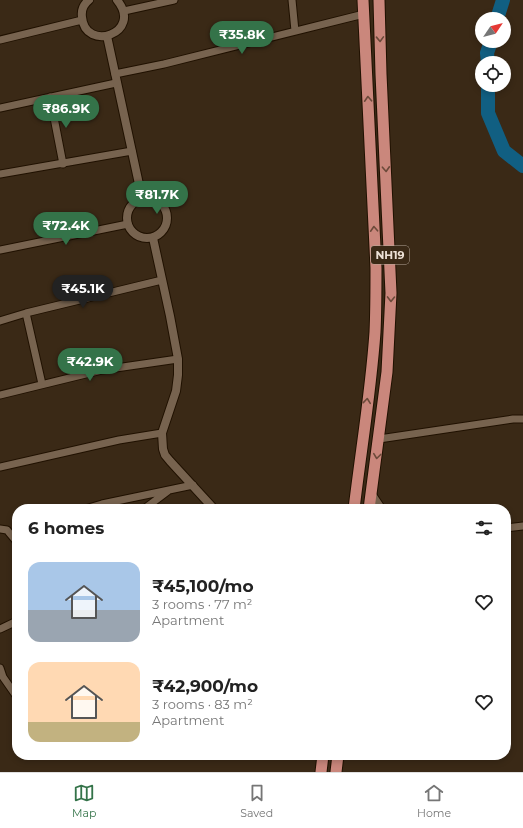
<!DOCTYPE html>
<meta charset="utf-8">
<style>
:root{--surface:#fff;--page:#f6f6f6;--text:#222;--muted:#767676;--line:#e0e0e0;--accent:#347349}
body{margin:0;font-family:Montserrat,sans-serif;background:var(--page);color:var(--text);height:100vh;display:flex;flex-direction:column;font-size:15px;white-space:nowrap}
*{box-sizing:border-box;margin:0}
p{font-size:13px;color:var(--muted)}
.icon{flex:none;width:22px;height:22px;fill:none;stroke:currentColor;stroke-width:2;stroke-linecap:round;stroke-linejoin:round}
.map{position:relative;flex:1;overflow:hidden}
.panel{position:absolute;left:12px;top:504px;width:499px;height:256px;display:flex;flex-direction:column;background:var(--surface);border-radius:16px;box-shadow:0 2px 6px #0003}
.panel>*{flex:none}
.needle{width:26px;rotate:55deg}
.fabs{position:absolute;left:475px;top:12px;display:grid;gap:8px}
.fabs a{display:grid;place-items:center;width:36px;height:36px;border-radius:50%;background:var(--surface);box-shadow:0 2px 6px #0003;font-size:20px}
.price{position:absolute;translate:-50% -34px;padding:0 9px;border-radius:14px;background:var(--accent);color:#fff;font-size:13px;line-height:26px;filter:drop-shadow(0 1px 2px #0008)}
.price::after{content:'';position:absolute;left:50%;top:24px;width:12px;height:9px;margin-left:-6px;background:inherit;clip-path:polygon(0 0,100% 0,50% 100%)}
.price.active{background:#222;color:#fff}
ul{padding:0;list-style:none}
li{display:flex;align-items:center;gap:12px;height:100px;padding:0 16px}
li span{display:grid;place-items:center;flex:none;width:112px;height:80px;border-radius:12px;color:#555}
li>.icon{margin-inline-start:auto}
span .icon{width:48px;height:48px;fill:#fffc;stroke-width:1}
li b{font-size:17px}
h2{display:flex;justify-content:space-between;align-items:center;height:48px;padding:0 16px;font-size:17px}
.tab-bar{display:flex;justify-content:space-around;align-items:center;height:56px;border-top:1px solid var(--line);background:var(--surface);font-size:11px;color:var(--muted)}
.tab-bar a{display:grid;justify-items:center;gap:2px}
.tab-bar .active{color:var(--accent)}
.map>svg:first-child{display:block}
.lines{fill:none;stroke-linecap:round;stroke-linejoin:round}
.river{stroke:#115f82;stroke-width:14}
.minor-casing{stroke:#201101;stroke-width:9}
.tertiary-casing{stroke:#201101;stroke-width:10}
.trunk-casing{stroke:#201101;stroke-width:13}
.minor{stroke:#77634f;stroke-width:7}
.tertiary{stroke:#77634f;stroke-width:8}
.trunk{stroke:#ca877c;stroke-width:11}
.oneway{stroke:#6c4a3a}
.labels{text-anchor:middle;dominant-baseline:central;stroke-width:3;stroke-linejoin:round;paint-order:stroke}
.shield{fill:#3a2916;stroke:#b7aa9c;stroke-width:1}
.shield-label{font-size:11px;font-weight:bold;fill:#ede1d6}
</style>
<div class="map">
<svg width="523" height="772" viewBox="0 0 523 772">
<rect width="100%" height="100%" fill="#3a2916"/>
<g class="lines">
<!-- river -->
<path class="river" d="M497,19L503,0
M488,63L487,53L491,41
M488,85V113L504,151L523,166"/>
<defs>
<path id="minor" d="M292,0L295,31
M124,11L174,0
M0,40L82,20
M115,74L164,64L364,14
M50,97L63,164
M0,108L116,83
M0,174L132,151
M0,250L128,224
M26,313L42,384
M0,321L26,313L162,280
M0,395L102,370L178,359
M379,439L513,419H523
M0,467L119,440L162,433
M372,494L382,509
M85,509L102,504L193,485
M144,509L168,491
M506,528L523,526
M0,529L7,530L17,542
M0,629L17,621
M0,668L3,677L17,697"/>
<path id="tertiary" d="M89,0C84,4 81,10 82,17C85,53 144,33 117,0
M107,36L142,198
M127 218a20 20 0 1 1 40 0a20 20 0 1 1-40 0Z
M153,238L170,316L178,359V375L176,391L162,433L163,449L165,455L170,461L214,509"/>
<path id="trunk" d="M354,509C361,450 371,391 375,332C376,311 376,290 376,268L363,0
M369,509L387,372L391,293L381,74L379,0
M321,772L323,755
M336,772L338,755"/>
</defs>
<!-- minor casing -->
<use href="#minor" class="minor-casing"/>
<!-- tertiary casing -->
<use href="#tertiary" class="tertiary-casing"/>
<!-- trunk casing -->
<use href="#trunk" class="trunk-casing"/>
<!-- minor -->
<use href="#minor" class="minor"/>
<!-- tertiary -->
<use href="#tertiary" class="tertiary"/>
<!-- trunk -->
<use href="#trunk" class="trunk"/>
</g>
<!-- one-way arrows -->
<defs><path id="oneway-chevron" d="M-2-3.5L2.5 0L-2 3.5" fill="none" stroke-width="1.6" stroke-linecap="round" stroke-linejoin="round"/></defs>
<g class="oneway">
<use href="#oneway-chevron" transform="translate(380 39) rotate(88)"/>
<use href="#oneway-chevron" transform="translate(368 99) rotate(-93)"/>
<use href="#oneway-chevron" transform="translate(386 169) rotate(87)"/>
<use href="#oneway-chevron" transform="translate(374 229) rotate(-93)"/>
<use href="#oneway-chevron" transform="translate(391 299) rotate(91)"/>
<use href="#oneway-chevron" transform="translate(367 401) rotate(-84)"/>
<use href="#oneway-chevron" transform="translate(377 456) rotate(97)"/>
</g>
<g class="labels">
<!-- shield labels -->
<rect class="shield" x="371" y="246" width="38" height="18" rx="3"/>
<g class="shield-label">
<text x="390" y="255">NH19</text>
</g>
</g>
</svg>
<div class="fabs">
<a><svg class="needle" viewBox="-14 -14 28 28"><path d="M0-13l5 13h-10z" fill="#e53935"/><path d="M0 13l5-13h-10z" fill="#767676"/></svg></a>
<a><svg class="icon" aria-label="locate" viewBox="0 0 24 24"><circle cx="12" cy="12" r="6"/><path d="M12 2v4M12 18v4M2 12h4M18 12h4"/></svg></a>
</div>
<b class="price" style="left:242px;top:55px">₹35.8K</b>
<b class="price" style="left:66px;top:129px">₹86.9K</b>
<b class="price" style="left:157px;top:215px">₹81.7K</b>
<b class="price" style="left:66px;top:246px">₹72.4K</b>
<b class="price active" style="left:83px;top:309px">₹45.1K</b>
<b class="price" style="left:90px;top:382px">₹42.9K</b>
<section class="panel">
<h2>6 homes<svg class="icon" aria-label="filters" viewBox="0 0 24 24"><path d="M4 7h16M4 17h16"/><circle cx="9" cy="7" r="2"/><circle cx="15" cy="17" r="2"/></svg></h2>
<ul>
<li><span style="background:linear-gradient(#a9c7e8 60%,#9aa5b1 0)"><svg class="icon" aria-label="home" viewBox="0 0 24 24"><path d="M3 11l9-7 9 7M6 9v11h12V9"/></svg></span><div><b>₹45,100/mo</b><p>3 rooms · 77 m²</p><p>Apartment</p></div><svg class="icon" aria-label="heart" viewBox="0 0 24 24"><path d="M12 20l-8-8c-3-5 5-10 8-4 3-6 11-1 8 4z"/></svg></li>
<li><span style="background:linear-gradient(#ffd9b3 75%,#c2b280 0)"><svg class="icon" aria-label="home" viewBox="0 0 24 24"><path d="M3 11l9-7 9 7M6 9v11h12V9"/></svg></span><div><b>₹42,900/mo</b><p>3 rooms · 83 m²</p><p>Apartment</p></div><svg class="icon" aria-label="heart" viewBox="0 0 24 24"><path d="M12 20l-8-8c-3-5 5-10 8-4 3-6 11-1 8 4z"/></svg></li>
</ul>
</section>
</div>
<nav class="tab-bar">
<a class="active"><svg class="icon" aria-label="map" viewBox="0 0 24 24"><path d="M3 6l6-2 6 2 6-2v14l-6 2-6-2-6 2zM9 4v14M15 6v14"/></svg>Map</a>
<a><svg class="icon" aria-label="saved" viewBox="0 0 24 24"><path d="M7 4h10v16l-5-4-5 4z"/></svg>Saved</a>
<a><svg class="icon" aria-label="home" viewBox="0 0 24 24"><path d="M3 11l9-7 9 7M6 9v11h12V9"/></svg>Home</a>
</nav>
